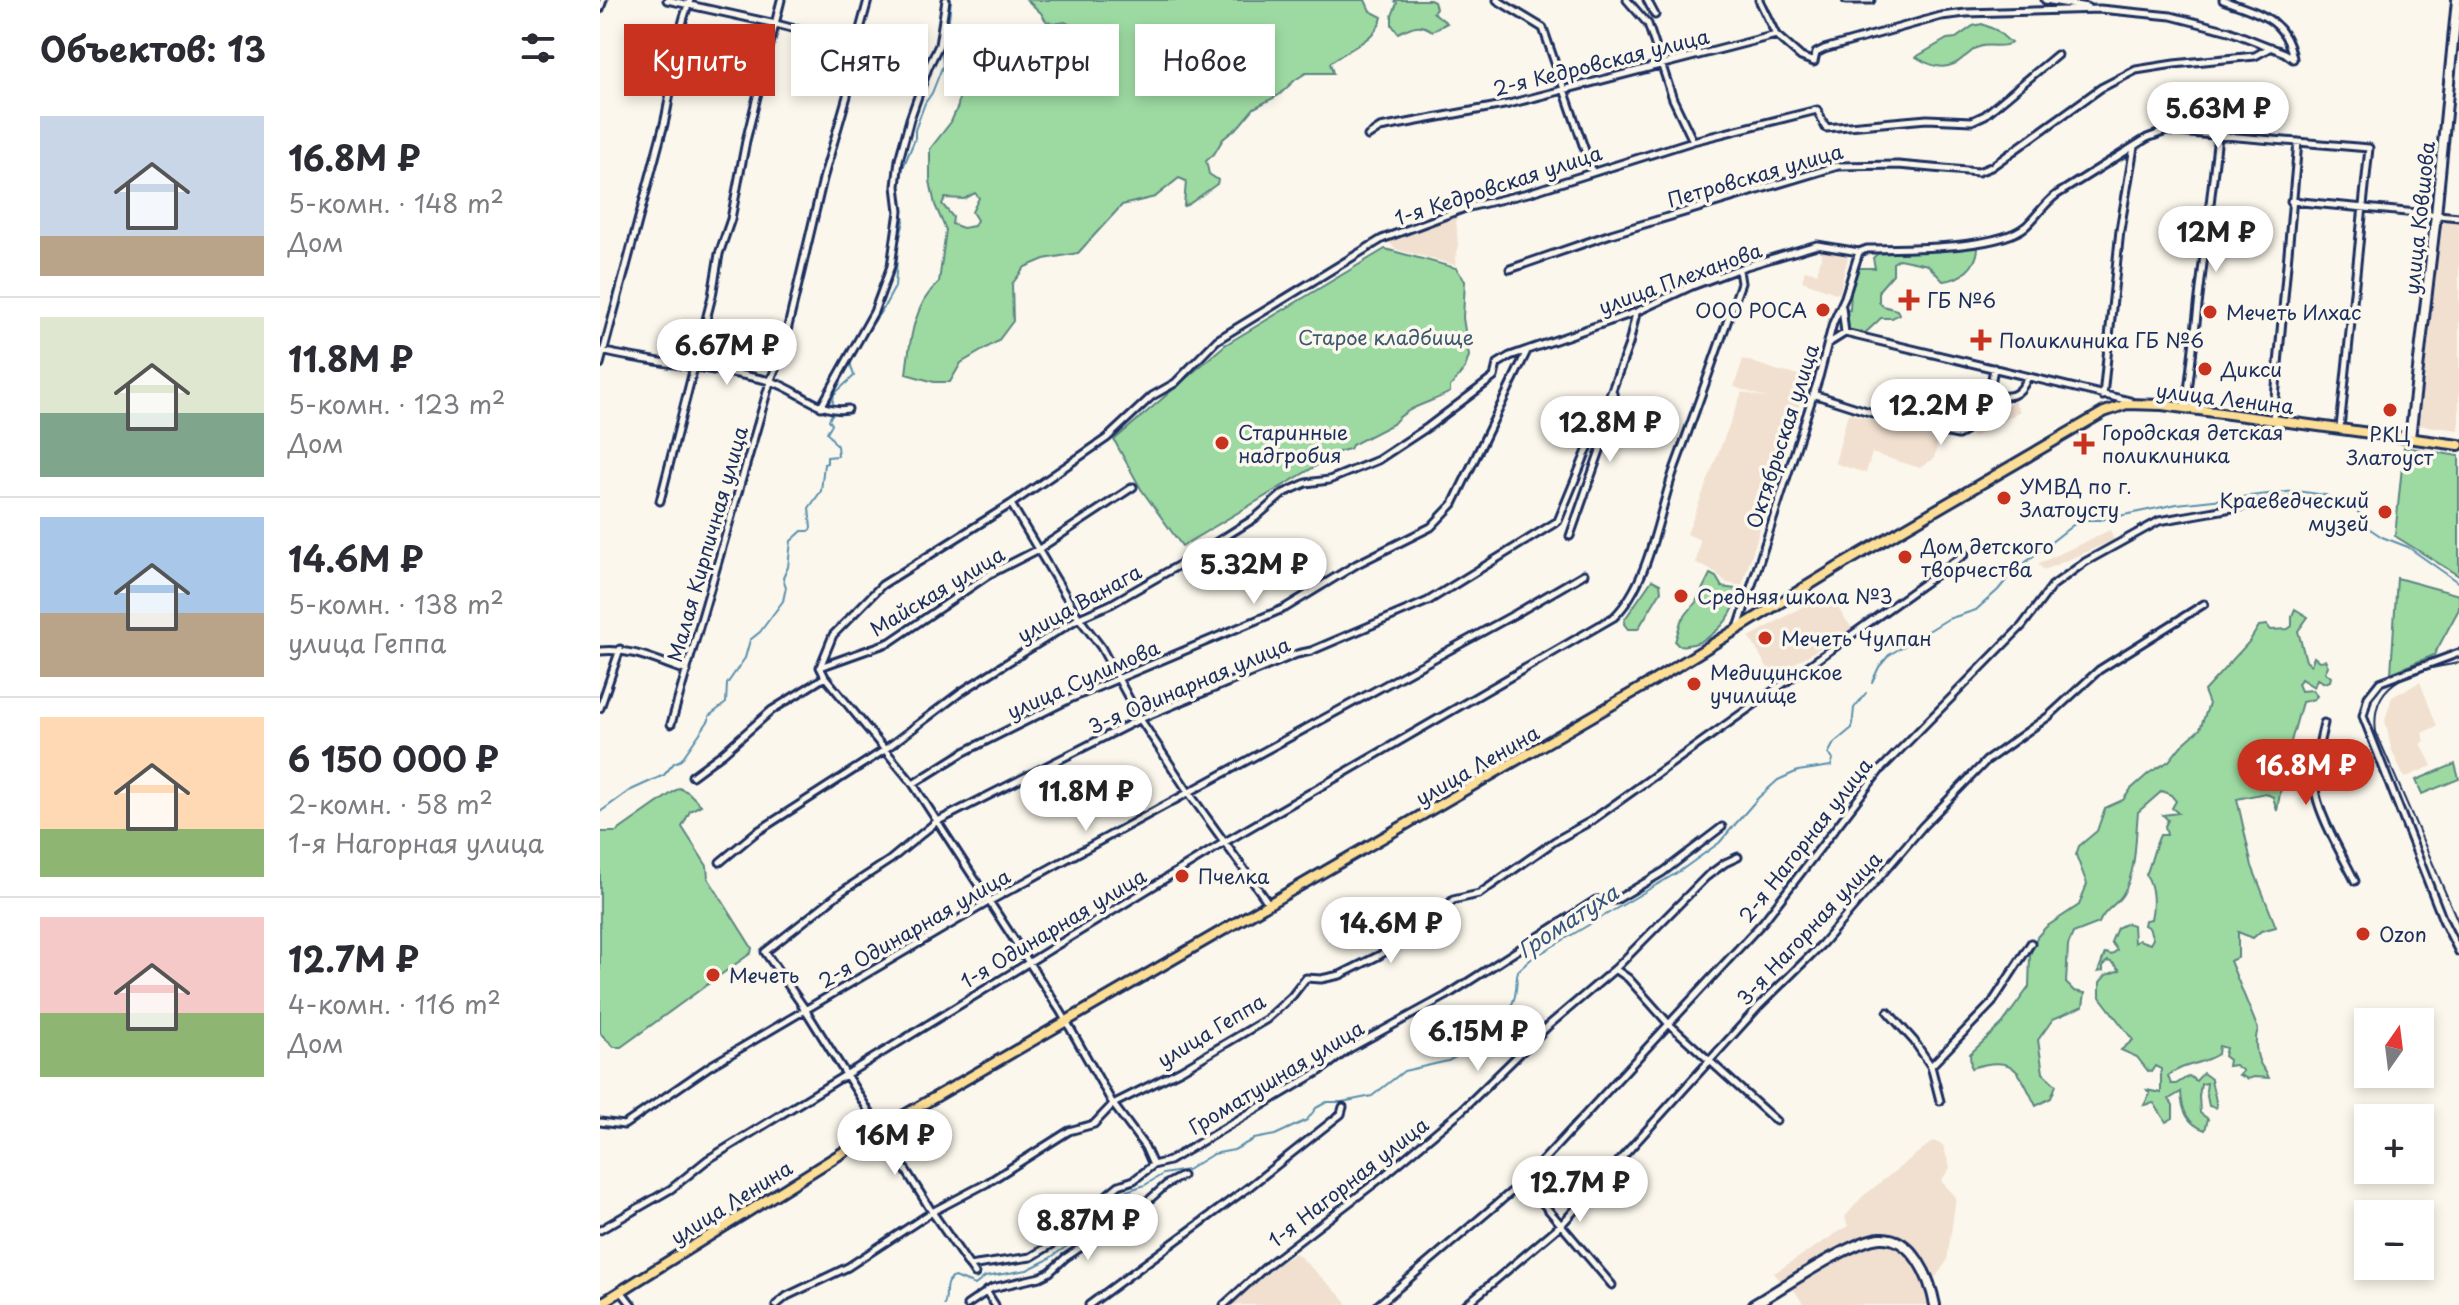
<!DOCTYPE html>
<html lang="ru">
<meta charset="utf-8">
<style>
:root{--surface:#fff;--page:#f2f2f3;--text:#2b2b33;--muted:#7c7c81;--line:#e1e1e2;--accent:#c8321e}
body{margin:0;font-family:"Playpen Sans",sans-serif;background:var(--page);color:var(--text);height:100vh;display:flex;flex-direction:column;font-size:30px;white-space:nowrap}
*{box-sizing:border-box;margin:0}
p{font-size:26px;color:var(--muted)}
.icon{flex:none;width:44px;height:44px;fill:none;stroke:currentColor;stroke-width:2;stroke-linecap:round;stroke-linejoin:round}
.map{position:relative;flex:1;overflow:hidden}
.drawer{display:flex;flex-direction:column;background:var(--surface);width:600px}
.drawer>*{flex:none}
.guide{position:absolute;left:24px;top:24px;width:760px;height:72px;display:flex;gap:16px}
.needle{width:52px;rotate:14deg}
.controls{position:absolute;left:1754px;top:1008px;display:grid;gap:16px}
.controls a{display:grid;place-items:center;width:80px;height:80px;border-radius:0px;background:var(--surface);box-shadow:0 4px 12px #0003;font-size:40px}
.price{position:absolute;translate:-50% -68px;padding:0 18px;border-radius:28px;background:#fff;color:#222;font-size:26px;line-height:52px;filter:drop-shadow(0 2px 4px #0008)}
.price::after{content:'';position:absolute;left:50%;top:48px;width:24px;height:18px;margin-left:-12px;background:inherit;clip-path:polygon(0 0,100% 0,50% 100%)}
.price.current{background:var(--accent);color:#fff}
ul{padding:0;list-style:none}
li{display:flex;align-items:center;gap:24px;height:200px;padding:0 40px}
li+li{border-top:2px solid var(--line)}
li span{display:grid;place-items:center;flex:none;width:224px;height:160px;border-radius:0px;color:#555}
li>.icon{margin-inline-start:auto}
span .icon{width:96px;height:96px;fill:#fffc;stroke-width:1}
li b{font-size:34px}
h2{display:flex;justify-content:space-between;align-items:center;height:96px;padding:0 40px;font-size:34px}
.chip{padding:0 28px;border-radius:0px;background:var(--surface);box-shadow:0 4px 12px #0003;font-size:28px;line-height:72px}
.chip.current{background:var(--accent);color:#fff}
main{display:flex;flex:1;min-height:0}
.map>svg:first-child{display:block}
.built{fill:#f1e0cf}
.green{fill:#9ddaa2;stroke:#5c8480;stroke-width:2;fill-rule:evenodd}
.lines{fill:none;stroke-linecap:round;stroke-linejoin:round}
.stream{stroke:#598fad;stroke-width:2}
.minor-casing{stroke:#1b2f5e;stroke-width:11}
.secondary-casing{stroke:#1b2f5e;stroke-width:14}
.primary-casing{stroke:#1b2f5e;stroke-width:14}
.minor{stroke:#fbf7ec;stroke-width:5}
.secondary{stroke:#fbf7ec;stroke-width:8}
.primary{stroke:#fcde96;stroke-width:8}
.tram{stroke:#1b2f5e;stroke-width:2}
.poi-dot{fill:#c8321e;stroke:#fbf7ec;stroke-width:3}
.labels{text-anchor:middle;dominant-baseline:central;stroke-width:7;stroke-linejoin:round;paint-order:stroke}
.street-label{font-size:20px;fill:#1b2f5e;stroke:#fbf7ec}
.poi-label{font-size:20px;fill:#1b2f5e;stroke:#fbf7ec;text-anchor:start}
.park-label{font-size:20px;fill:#3c5a6f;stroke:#fbf7ec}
.water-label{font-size:22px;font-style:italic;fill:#35577f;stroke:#fbf7ec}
</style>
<main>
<section class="drawer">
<h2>Объектов: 13<svg class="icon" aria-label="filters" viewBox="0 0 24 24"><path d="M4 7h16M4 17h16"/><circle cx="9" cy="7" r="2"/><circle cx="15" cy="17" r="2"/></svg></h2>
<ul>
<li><span style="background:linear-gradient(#c9d6e8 75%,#b9a48a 0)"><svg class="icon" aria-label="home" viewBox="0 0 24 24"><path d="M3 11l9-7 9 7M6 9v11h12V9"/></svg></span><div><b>16.8M ₽</b><p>5-комн. · 148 m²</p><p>Дом</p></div></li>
<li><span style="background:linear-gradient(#dfe7d0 60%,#7fa58c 0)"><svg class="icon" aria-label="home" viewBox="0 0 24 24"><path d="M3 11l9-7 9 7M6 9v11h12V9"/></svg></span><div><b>11.8M ₽</b><p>5-комн. · 123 m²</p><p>Дом</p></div></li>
<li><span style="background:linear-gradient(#a9c7e8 60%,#b9a48a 0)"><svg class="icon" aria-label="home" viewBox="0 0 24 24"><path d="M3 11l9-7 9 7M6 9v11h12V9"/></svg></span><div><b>14.6M ₽</b><p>5-комн. · 138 m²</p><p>улица Геппа</p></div></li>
<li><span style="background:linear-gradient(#ffd9b3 70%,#8fb573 0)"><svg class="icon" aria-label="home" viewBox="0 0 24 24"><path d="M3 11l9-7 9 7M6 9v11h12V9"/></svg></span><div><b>6 150 000 ₽</b><p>2-комн. · 58 m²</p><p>1-я Нагорная улица</p></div></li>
<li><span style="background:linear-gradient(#f6c9c9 60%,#8fb573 0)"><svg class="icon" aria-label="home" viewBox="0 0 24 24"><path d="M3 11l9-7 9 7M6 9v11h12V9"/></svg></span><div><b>12.7M ₽</b><p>4-комн. · 116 m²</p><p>Дом</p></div></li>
</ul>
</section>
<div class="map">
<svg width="1859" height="1305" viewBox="0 0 1859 1305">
<rect width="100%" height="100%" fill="#fbf7ec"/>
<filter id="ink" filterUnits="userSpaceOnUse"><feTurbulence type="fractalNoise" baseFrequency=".0125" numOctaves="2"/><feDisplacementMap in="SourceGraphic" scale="16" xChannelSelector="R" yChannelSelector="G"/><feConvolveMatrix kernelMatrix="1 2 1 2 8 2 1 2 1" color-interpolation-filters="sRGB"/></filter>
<g filter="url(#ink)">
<!-- built -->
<path class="built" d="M856,216L858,246L855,265L795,249L788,241Z
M1841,220L1859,222V430L1819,425Z
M1223,250L1248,257L1239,294L1202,281L1205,270L1217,273Z
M1143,359L1179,371L1208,377L1142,586L1127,583L1115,572L1096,563L1100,540L1087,534L1142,392L1170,399L1134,387Z
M1392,399L1402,407L1414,401L1420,411L1373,438L1366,429L1362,414Z
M1248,413L1339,439L1334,458L1320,468L1272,453L1266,473L1240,465L1235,463Z
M1510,530L1514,540L1444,570L1438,564Z
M1227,593L1252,628L1173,677L1149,637Z
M1820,682L1837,726L1822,733L1825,741L1821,743L1832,766L1804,778L1791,748L1785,720L1792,697Z
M1333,1141L1343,1145L1350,1168L1341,1181L1356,1197L1347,1261L1335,1278L1331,1305H1204L1194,1290L1187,1293L1174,1273L1248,1226L1245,1217L1262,1197Z
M696,1253L746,1301L747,1305H630L674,1266Z"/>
<!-- green -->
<path class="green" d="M427,0H765L770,11L782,17C778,39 746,50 730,63L733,73H706L695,80L679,95L654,108L639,126L623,139L614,154L606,161L609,174L618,180L617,184L589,204L584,206L586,181L579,178L555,197L522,205L478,253L444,259L425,267L412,284L413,321L398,341L361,363L350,382H334L306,374C310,341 313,305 339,282L346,230L335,205L330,181V149L351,122L358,106L360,87L375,73L382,56L377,46L380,39L386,33C397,34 405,40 417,42L428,33C444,37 464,45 471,25L465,22L454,24L446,21L441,13ZM375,193L379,198L372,212L377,220L374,226L363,228L352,224L353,217L342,204L345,198L364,199Z
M794,0H830L834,2L836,8L833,12L847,23L832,31C819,22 812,26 798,33L792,25V16L797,3Z
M1382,24L1396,30L1411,43C1401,49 1390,43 1379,47C1374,48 1368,55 1363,58C1348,72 1332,67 1316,57L1347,39L1356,38L1373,26Z
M1368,247L1378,248C1377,267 1360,280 1343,281L1328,265L1299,259L1293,263V274L1279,290V302L1283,306L1297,310L1299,314L1292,318H1281L1263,335L1248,329L1246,311L1250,310L1251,289L1259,268H1275L1273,258L1277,254Z
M785,249L856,268L865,281L863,318L869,356L865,368L850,387V392C832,403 806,406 793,424L752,445L750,449L741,451L582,546L541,489L514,440L625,345Z
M1804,447L1859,456V576L1795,536Z
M1110,574L1116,577L1122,587L1135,589L1138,593C1135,619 1105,649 1078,645L1075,642L1081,621L1096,602Z
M1797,578L1859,595V609L1834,655L1791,673Z
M1052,580L1060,584L1061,591L1038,629H1028L1024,624L1025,619Z
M1695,609L1708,617L1698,631L1706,661L1711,665L1714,657L1719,661L1725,660L1728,666L1725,672L1731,677L1730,681L1725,683L1717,679L1714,687L1701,679L1698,684L1701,691L1712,690L1717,696L1714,699L1702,702L1685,763L1677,811L1673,797L1665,793L1637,799L1652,866L1676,927L1661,931L1653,938L1638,932V957L1630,961L1658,1029C1654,1039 1656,1056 1661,1065C1664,1070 1667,1073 1669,1078L1654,1077L1648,1079L1639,1075L1643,1071L1635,1065L1628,1066L1629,1060L1624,1056L1626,1048L1619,1046L1618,1054C1602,1065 1583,1063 1568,1076L1571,1084H1576L1589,1076L1596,1081L1603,1073L1611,1079C1612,1090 1617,1097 1616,1108L1609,1106L1606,1091L1607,1083L1601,1084L1599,1096L1600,1113L1608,1119L1605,1130C1587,1124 1582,1110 1581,1092L1569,1099L1573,1105V1118L1566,1122L1554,1103L1544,1105L1550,1094L1547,1090L1561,1093V1069L1555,1066L1551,1072L1548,1071L1537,1057L1521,1050L1533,1040L1500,997V982L1506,975L1520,970L1513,963L1508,961L1503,965V971L1498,972L1505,953L1512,955L1517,950L1511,942L1517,928L1527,923L1533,925L1534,943L1539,940L1550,944L1553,939L1549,928L1544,925L1545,920L1551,919C1554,906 1554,886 1546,875C1552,861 1553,850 1560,835H1567L1565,826L1568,820L1563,815L1578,813L1572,808L1576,801L1571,795L1562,791L1538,812C1535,839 1537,870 1523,894C1516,906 1504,909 1499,923L1473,933L1468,945L1466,983L1474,991L1485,993L1483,1006L1453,1019L1438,1040L1443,1073L1456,1085L1451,1098L1436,1106C1418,1070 1415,1054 1371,1068L1370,1054L1402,1024L1429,987L1430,955L1437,937L1446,927L1479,905L1487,884L1476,855L1479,846L1497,831L1505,808L1523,800L1531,789L1549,773L1569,761L1581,746L1600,729L1609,704L1604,691L1649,642L1659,626L1667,625L1671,630L1688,629L1692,626V616Z
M1855,764L1859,779L1822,794L1816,780Z
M79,788L88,792L101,805L90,811L82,827L107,866L108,878L152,948L151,953L21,1047H14L0,1033V832H16Z"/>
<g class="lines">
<!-- stream -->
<path class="stream" d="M299,177L315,139V130L325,103L332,93L343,65L342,50L347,38L351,0
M261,341L284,307L295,287L298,245L304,221L299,192
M232,406L234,394L254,376L249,359
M1272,682L1279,667L1289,655L1348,619L1376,610L1398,590L1412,573L1473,525L1485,520H1500L1577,504L1696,491L1725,495L1753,507L1761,515L1767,527L1782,537L1808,547L1859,583
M0,812L29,791L64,775L74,763L81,760L109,720V716L126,703L127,684L145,658L150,640L160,632L183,601L186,587L183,578L188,567L191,541L202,531H209L211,528L209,508L221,491L224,464L227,463V457L238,456L237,446L227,432L232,424L229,420L233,412
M344,1305C349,1294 341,1282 355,1277L375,1285L385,1277L427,1270L447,1260L497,1225L514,1195L545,1185L563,1174L587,1170L613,1154L634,1150L654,1139L675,1135L707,1120L716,1108L727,1102H742L772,1096L804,1071L848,1061L861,1054L865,1042C884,1029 915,1017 916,989C917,983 916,978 918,971L931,959L1080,871L1119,843L1158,798L1178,780L1198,771L1231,766L1233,759L1228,754L1234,743L1252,728L1254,708L1266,693"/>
<defs>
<path id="minor" d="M67,0L176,24L314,60L328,68
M897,0L943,28L992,171
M1027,0L1048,24L1073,99L1093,141
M1047,0L1055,15
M1159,0L1176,35
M1246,0H1271
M1445,0L1487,7
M1623,0C1657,13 1685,17 1693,58
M0,9L3,0
M768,136L780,128L909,104L1176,35L1201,57L1214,62L1216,53L1224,49L1341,16L1366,13L1500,9L1571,16L1629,31L1685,53L1693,59
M1691,201L1859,217
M910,269L1011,234L1238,166L1298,165L1378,172L1391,167L1501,88L1536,70L1574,64L1655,56L1671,47
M1242,307L1245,333
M1245,333L1530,401
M1229,343L1245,333
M1,351C57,364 114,367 170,381C201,390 217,414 248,409
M0,364L64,124C74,83 74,39 90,0
M1213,394L1310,425L1358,435L1364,432L1361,413L1384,404L1389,395C1410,398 1419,398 1428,377
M1389,395L1394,368
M1503,396L1520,230L1534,147
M221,407L274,312L291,266L299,211L296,186L299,160L310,119L328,68L339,45L346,0
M1586,408L1618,136
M1673,420L1698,142
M60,501L112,296L119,254L131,219L146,141L181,0
M411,504L479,618L501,647L540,719L589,793L669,904
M970,536L1016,405L1012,390
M1138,628L1219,377L1233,323L1245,297L1259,252
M0,651C35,648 55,661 87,671
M1859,653L1780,682L1768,697L1763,716L1843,920L1859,952
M220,667L233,635L282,585L411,504L507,438L552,396L575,383L617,340L782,239L865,208L928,193L1093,141L1217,110L1226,128L1327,119L1372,121L1385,115L1457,55
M225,677L313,784L461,1012L513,1104L545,1147L553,1165
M0,708L20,649
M1724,723C1719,744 1714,765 1715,787C1716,811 1744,858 1755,881
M71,724L170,382L182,352L223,179L247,96L256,44L268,0
M92,776L123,753L172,710L225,677L220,667L290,642L390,574L439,549L533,487
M313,784L364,752L470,699L685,608L757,564L831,527L853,504L927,351
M120,862L155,833L283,751L361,692L397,669L479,618L511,604L593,557L655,518L684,493L706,483L729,480L778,460L828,427L894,377L897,364L910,356L1036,312L1092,286L1146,266L1217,245L1259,252L1267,249C1304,248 1398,250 1426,226C1437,216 1444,204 1456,195L1547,138L1566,131L1769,148L1740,428
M1015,969L1028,978L1068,1023L1176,1121
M1288,1012L1314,1041L1331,1066
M1340,1101L1331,1066L1392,1003L1431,943
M0,1122L24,1125L110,1066L390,901L917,613L984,574
M924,1181L1012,1285
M0,1230L71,1189L107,1160L625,842L1014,617C1050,582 1058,514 1075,467C1098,405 1119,344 1141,283L1139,270
M369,1266L431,1257L492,1220L508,1194L519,1185L534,1180L553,1165L569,1161L720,1071L749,1049L846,996L996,900H1016L1063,872L1122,827
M375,1274L332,1212L205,1009L165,952L241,892L290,860L336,822L540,719L697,654L711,651L828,601L958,521L1012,390L1029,344L1036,313
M21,1291L32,1305
M386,1291L395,1305
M176,1305L187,1296L248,1267L332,1212L387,1183L469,1131L494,1124L513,1104L581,1070L667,1019L692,996L706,978L721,979L740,975L780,955L838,915L853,900L879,894L955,841L991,821L1365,554
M367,1305L392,1288L440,1277L450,1272L465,1258L501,1234L512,1213L549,1200L567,1184L582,1176
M489,1305L649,1187L741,1114L743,1107
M624,1305L669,1264L780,1179L860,1112L949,1025L1015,969L1106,877L1125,863L1138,857
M778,1305L924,1181L1163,922L1281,769L1422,626L1452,586L1485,562L1559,521L1660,503L1712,501
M866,1305L962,1224L1159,1006L1222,944L1323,826L1386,761L1449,716L1499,670L1604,604"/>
<path id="secondary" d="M1810,438L1836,215L1857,0
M1153,1305C1179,1290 1254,1239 1280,1238C1313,1236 1330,1279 1335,1305"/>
<path id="primary" d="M0,1304L282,1128L1053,681L1243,564L1504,412L1527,404L1562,405L1859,445"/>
</defs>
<!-- minor casing -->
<use href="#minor" class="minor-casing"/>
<!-- secondary casing -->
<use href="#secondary" class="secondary-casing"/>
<!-- primary casing -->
<use href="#primary" class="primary-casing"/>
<!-- minor -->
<use href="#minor" class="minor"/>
<!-- secondary -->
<use href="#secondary" class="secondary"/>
<!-- primary -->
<use href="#primary" class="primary"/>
<!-- tram -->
<path class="tram" d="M1859,663C1817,670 1769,678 1776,732L1859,924"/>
</g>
</g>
<!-- markers -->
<g class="poi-dot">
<path d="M1305 288h8v8h8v8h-8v8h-8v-8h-8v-8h8z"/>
<circle cx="1223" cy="310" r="8"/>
<circle cx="1610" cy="312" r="8"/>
<path d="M1377 328h8v8h8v8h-8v8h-8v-8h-8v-8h8z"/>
<circle cx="1605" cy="369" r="8"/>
<circle cx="1790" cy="410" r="8"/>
<circle cx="622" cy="443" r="8"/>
<path d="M1480 432h8v8h8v8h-8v8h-8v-8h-8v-8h8z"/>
<circle cx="1404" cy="498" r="8"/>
<circle cx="1785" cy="512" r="8"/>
<circle cx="1305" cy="557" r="8"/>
<circle cx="1081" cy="596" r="8"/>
<circle cx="1165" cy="638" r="8"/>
<circle cx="1094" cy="684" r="8"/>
<circle cx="582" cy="876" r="8"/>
<circle cx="1763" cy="934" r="8"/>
<circle cx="113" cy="975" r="8"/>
</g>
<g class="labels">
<!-- street labels -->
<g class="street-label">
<text transform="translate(1001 62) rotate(-14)">2-я Кедровская улица</text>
<text transform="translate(1155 175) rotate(-16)">Петровская улица</text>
<text transform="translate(898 185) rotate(-18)">1-я Кедровская улица</text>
<text transform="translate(1819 218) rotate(-84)">улица Ковшова</text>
<text transform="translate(1080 278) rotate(-20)">улица Плеханова</text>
<text transform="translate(1625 398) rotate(7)">улица Ленина</text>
<text transform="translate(1182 436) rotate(-72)">Октябрьская улица</text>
<text transform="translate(107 544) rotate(-74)">Малая Кирпичная улица</text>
<text transform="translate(337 591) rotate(-31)">Майская улица</text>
<text transform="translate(479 603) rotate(-29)">улица Ванага</text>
<text transform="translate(483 679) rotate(-24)">улица Сулимова</text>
<text transform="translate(589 685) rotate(-23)">3-я Одинарная улица</text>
<text transform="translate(877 765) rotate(-30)">улица Ленина</text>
<text transform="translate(1205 840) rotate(-52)">2-я Нагорная улица</text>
<text transform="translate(314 928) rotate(-30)">2-я Одинарная улица</text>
<text transform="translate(453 928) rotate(-31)">1-я Одинарная улица</text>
<text transform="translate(1209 928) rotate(-47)">3-я Нагорная улица</text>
<text transform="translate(611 1030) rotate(-31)">улица Геппа</text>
<text transform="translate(676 1077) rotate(-31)">Громатушная улица</text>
<text transform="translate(748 1182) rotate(-38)">1-я Нагорная улица</text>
<text transform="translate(131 1202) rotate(-32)">улица Ленина</text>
</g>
<!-- poi labels -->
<g class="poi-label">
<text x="1327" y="300">ГБ №6</text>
<text x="1207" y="310" text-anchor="end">ООО РОСА</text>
<text x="1626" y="312">Мечеть Илхас</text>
<text x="1399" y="340">Поликлиника ГБ №6</text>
<text x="1621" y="369">Дикси</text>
<text x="638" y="432">Старинные<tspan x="638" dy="23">надгробия</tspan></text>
<text x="1502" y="432">Городская детская<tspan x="1502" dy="23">поликлиника</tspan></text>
<text x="1790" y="434" text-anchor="middle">РКЦ<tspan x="1790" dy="23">Златоуст</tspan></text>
<text x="1420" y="486">УМВД по г.<tspan x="1420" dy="23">Златоусту</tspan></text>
<text x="1769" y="500" text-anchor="end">Краеведческий<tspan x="1769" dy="23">музей</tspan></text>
<text x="1321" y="546">Дом детского<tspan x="1321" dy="23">творчества</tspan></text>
<text x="1097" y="596">Средняя школа №3</text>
<text x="1181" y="638">Мечеть Чулпан</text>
<text x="1110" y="672">Медицинское<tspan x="1110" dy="23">училище</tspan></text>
<text x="598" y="876">Пчелка</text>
<text x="1779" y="934">Ozon</text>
<text x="129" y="975">Мечеть</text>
</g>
<!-- park labels -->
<g class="park-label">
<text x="786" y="337">Старое кладбище</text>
</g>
<!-- water labels -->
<g class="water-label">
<text transform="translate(967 920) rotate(-33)">Громатуха</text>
</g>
</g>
</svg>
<div class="controls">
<a><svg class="needle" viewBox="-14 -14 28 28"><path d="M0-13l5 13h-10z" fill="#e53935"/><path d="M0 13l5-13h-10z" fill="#7c7c81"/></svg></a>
<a>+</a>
<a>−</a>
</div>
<b class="price" style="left:1618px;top:150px">5.63M ₽</b>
<b class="price" style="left:1616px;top:274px">12M ₽</b>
<b class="price" style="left:127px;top:387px">6.67M ₽</b>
<b class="price" style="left:1341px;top:447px">12.2M ₽</b>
<b class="price" style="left:1010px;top:464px">12.8M ₽</b>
<b class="price" style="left:654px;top:606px">5.32M ₽</b>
<b class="price current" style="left:1706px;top:807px">16.8M ₽</b>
<b class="price" style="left:486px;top:833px">11.8M ₽</b>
<b class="price" style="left:791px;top:965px">14.6M ₽</b>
<b class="price" style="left:878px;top:1073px">6.15M ₽</b>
<b class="price" style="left:295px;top:1177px">16M ₽</b>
<b class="price" style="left:980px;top:1224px">12.7M ₽</b>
<b class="price" style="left:488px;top:1262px">8.87M ₽</b>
<div class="guide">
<a class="chip current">Купить</a>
<a class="chip">Снять</a>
<a class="chip">Фильтры</a>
<a class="chip">Новое</a>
</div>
</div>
</main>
